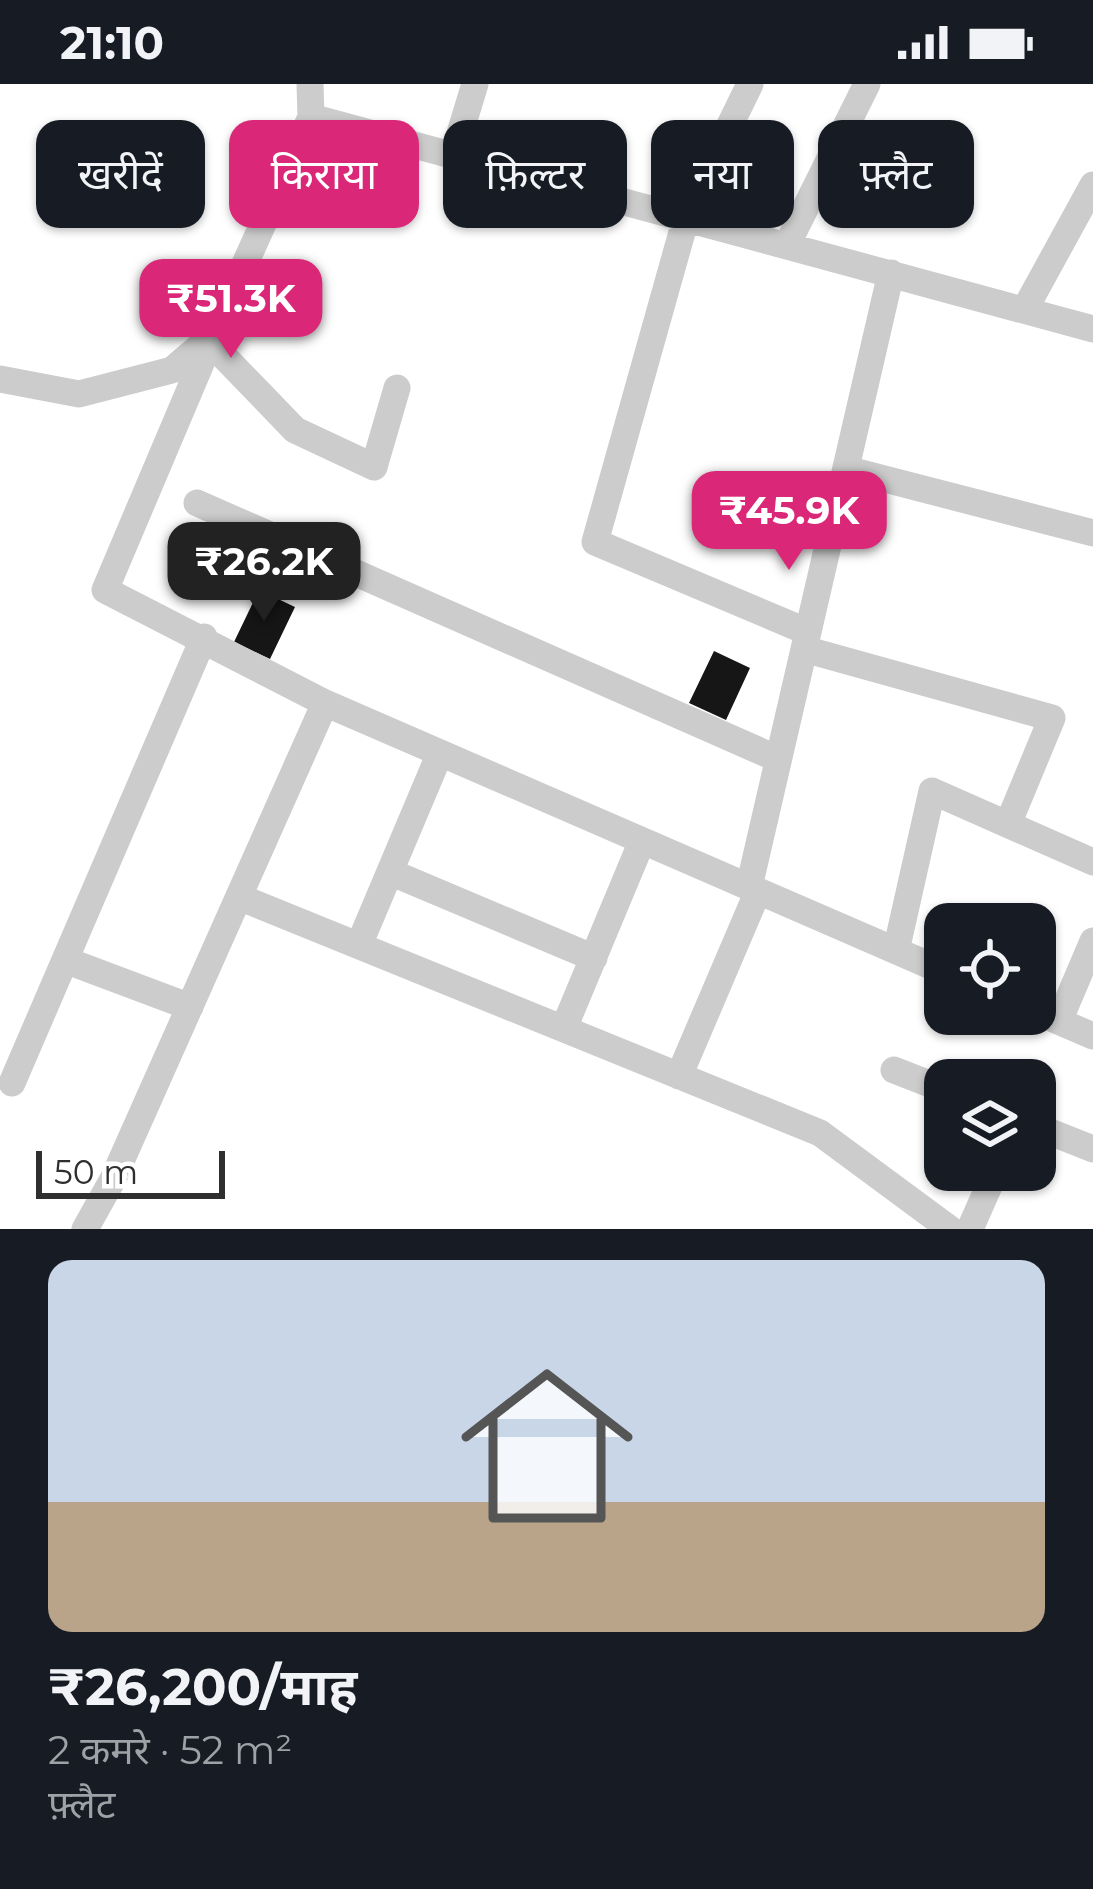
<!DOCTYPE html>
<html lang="hi">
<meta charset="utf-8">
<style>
:root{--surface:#171b24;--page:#20242c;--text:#f1f3f6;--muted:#9ea1a6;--line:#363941;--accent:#db2777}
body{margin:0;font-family:Montserrat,"Noto Sans Devanagari",sans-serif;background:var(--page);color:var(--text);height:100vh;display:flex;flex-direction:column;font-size:45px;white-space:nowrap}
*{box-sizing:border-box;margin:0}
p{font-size:39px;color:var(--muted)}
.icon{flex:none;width:66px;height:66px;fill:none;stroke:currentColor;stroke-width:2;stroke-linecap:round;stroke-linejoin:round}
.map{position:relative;height:1145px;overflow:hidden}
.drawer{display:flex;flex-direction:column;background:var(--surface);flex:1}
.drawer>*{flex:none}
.hud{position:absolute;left:36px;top:36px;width:1023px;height:108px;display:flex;gap:24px}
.tools{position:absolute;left:924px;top:819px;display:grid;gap:24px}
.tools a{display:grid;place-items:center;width:132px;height:132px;border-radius:24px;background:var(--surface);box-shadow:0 3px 9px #0004;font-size:60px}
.scale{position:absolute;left:36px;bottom:30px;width:189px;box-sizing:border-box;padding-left:12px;border:6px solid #2f2f2f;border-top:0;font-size:33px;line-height:42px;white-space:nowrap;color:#2f2f2f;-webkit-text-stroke:9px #fff;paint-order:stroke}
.price{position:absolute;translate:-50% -102px;padding:0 27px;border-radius:24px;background:var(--accent);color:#fff;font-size:39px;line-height:78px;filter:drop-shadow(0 3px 6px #0008)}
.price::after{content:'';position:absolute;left:50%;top:72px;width:36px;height:27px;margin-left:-18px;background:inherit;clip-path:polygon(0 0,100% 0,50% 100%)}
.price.selected{background:#222;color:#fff}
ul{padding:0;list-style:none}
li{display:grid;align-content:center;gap:24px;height:636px;padding:0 48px}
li+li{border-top:3px solid var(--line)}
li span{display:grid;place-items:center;height:372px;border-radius:24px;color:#555}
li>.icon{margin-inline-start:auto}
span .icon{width:216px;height:216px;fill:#fffc;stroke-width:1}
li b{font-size:51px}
.chip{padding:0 42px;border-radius:24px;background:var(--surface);box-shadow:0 3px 9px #0004;font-size:42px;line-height:108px}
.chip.selected{background:var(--accent);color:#fff}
.status{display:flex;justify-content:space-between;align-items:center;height:84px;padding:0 60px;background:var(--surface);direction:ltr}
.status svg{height:33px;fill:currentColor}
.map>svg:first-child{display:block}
.building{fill:#161616}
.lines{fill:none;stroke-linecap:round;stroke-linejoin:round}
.minor{stroke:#ccc;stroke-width:27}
</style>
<div class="status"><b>21:10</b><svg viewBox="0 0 49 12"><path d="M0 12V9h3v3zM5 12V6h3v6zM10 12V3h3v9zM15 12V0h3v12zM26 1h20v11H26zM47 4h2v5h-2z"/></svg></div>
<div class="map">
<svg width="1093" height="1145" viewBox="0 0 1093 1145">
<rect width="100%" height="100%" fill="#fff"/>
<!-- building -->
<path class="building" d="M259,506L295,523L270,575L234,558Z
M714,567L750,584L726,636L689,619Z"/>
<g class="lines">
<!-- minor -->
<path class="minor" d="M311,33L1093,245
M729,43L750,0
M453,72L475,0
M686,134L595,458L808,548
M787,161L867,0
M1025,225L1093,101
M213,251L105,506L325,619L945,888
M210,258L295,346L374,383L397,304
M0,295L79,310L172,286L213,251L311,33L310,0
M846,385L1093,449
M197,419L778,675
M804,565L1052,634L1008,740
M390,788L594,874
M749,803L891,189
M239,813L820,1049L950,1145
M359,861L440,669
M896,867L932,707L1093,778
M65,876L190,923
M1035,927L1093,952
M1059,937L1093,857
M564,944L642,757
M894,986L945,1006
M679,992L758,807
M12,999L204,553
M1035,1042L1093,1065
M85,1145L113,1095L325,619
M970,1145L996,1086"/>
</g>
</svg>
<div class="tools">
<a><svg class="icon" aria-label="locate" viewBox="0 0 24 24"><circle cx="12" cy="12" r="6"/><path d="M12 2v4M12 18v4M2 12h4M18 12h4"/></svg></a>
<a><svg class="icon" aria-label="layers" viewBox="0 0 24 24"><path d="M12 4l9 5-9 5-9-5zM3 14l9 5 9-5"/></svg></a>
</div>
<div class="scale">50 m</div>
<b class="price" style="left:231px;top:277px">₹51.3K</b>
<b class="price" style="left:789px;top:489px">₹45.9K</b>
<b class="price selected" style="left:264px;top:540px">₹26.2K</b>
<div class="hud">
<a class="chip">खरीदें</a>
<a class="chip selected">किराया</a>
<a class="chip">फ़िल्टर</a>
<a class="chip">नया</a>
<a class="chip">फ़्लैट</a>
</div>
</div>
<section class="drawer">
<ul>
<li><span style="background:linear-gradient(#c9d6e8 65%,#b9a48a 0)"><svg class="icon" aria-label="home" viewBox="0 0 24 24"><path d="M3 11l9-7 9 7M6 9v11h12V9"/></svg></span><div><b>₹26,200/माह</b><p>2 कमरे · 52 m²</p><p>फ़्लैट</p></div></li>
</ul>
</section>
